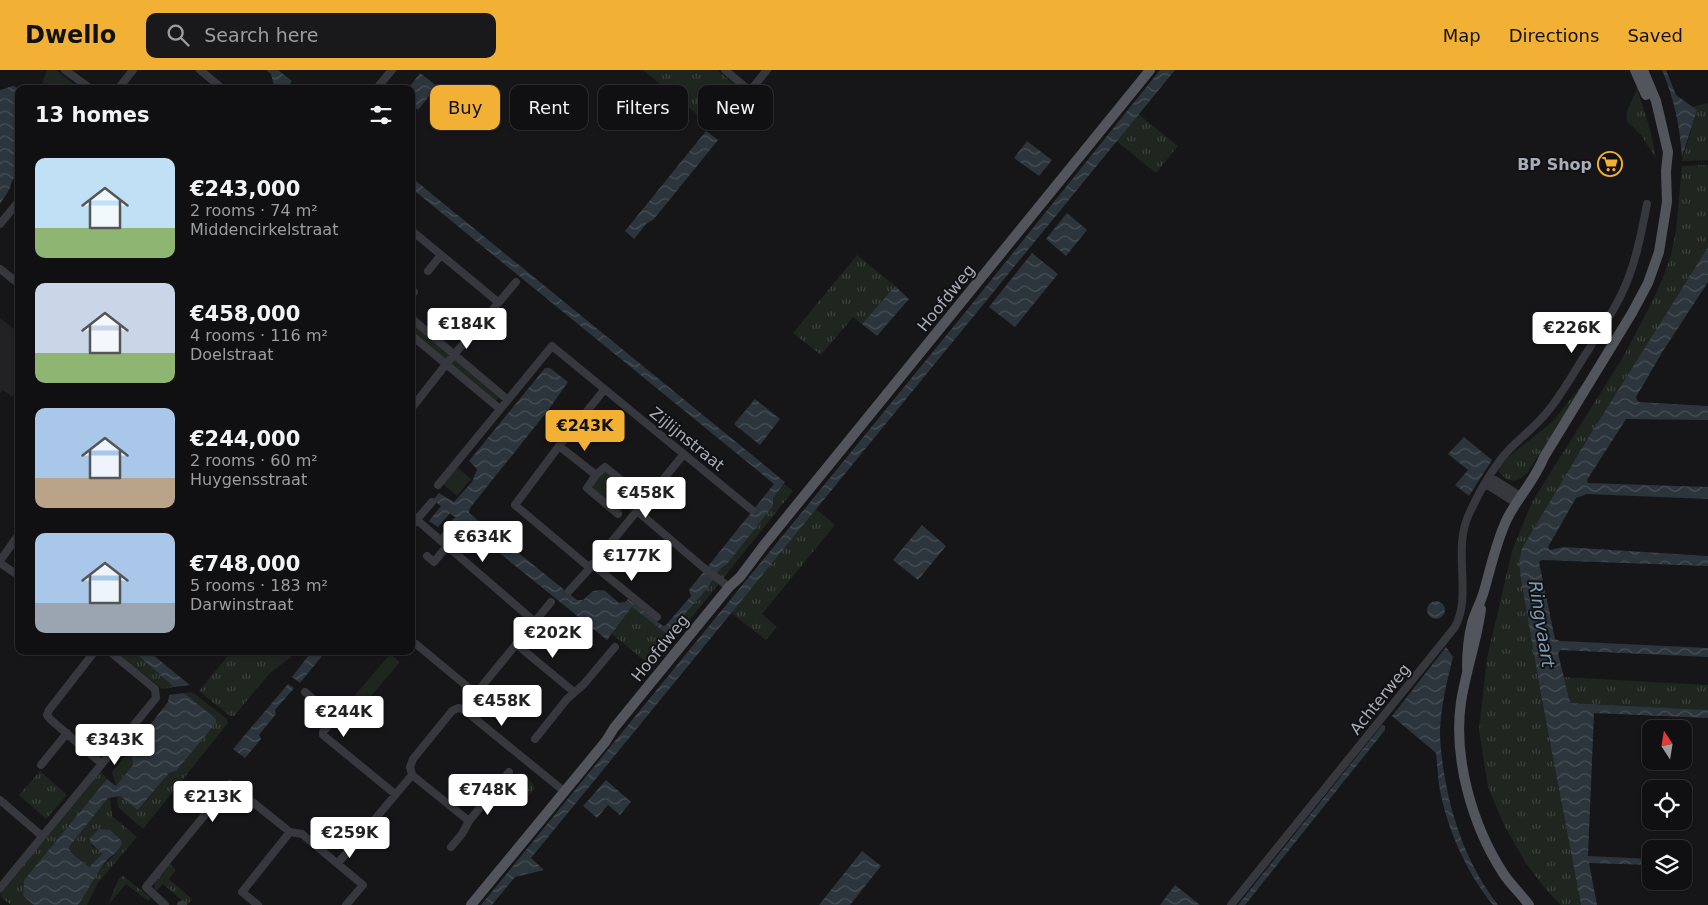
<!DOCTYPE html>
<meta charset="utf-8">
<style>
:root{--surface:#101012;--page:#19191b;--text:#f1f3f6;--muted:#9c9d9f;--line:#303032;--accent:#f2b134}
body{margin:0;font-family:"DejaVu Sans",sans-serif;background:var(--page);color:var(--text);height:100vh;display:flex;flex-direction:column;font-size:19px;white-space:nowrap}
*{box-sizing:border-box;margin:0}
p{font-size:16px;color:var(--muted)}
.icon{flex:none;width:28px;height:28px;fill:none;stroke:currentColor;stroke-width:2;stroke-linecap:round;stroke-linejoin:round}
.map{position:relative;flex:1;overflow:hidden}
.panel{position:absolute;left:15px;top:15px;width:400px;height:570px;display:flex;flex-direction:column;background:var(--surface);border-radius:10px;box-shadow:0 1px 4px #0004,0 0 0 1px var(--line)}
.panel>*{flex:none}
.hud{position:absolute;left:430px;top:15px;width:475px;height:45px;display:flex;gap:10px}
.needle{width:32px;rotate:348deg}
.buttons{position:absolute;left:1642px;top:650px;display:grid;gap:10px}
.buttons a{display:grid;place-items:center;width:50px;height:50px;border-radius:10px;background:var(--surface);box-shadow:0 1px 4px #0004,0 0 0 1px var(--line);font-size:25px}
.price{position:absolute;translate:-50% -42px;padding:0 11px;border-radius:5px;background:#fff;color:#222;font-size:16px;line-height:32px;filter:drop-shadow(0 1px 2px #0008)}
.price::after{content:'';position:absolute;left:50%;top:30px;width:15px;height:11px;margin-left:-8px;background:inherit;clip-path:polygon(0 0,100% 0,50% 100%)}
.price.on{background:var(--accent);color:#111}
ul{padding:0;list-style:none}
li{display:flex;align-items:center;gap:15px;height:125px;padding:0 20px}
li span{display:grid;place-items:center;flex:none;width:140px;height:100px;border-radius:10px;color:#555}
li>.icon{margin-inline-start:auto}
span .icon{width:60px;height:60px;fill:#fffc;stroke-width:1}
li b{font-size:21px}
h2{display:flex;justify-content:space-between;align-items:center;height:60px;padding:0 20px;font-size:21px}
.tag{padding:0 18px;border-radius:10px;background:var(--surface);box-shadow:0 1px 4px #0004,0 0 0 1px var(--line);font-size:18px;line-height:45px}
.tag.on{background:var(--accent);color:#111}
header{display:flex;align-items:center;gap:30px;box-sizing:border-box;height:70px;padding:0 25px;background:var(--accent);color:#111}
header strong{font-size:24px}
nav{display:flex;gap:28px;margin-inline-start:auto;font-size:18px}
.search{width:350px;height:45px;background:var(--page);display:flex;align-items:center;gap:12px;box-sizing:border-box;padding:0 18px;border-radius:10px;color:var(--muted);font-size:19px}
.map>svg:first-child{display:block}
.built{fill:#222225}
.grass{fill:url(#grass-tufts)}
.park{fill:#1e261f}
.water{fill:url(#water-waves)}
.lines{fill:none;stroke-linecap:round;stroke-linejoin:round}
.minor{stroke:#37383d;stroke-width:8}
.major{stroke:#53555c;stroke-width:10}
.labels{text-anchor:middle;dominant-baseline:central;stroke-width:4;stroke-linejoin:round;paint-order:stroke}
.poi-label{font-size:16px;font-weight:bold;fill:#a8adb8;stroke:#111113;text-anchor:end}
.street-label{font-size:16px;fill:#a8adb8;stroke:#111113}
.water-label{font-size:18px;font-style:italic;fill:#7f9bb3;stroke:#111113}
</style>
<header>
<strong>Dwello</strong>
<div class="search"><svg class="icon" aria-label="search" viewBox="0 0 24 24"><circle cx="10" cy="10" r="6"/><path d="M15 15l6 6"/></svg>Search here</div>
<nav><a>Map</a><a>Directions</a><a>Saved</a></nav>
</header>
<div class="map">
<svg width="1708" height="835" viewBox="0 0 1708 835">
<defs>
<pattern id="grass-tufts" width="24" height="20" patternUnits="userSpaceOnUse" patternTransform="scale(1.25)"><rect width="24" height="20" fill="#1e261f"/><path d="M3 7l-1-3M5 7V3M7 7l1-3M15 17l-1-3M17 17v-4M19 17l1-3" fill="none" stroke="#3c433d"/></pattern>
<pattern id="water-waves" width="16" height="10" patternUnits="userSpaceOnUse" patternTransform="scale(1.25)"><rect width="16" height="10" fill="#2c353c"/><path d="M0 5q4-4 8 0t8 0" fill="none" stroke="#485056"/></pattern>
</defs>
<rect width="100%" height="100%" fill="#161618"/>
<!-- built -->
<path class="built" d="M0,248L19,263V319L12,327L3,320L0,324Z"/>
<!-- grass -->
<path class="grass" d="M643,0H717L748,25L719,62Z
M1637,18L1650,59L1656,88L1641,65L1627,51C1624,40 1634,29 1637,18Z
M1708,33V90L1682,91L1697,40L1692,37Z
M1138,44L1178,76L1156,103L1116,71Z
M1708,95V177L1588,368L1522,478L1521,510L1542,630L1581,835H1561L1549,823L1527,795L1504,755L1488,717L1479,660L1487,588L1512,481L1532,432L1623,287L1650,236L1662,210L1671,185L1676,161L1682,96Z
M857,185L895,216L862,254L853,247L821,285L793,263Z
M411,253L500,326L496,331L411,261Z
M1587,309L1559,355L1527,403L1520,409L1513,411L1506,409L1498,401L1507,388L1552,352Z
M784,414L793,421L652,597L612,564L632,537L667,564L707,519L719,500L727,494L772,436V428Z
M816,439L835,455L762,544L777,557L766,570L731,543Z
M115,581H133L174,617L162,619Z
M232,581H287L291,587L270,603L234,646H230L199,621Z
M1563,607L1708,615V640L1570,633Z
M192,622L227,649L228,653L143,759L118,737L117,727L120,726L139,740L169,703L176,701L216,653V649L184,623Z
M131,679L133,695L116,716L112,702Z
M40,701L67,725L46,749L19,725Z
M100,701L107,709L24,810L23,826L34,835H11L1,827L0,822Z
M519,702L533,713L534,719L529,726L511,712Z
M108,728H110L112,746L137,767L98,813L87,835H78L91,812L100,799L119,780L114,763L112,761L91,775L102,784L89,797L69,781V777Z
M170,794L176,800L169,809L192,829L187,835L163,814L156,821C150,810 163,802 170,794Z
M123,806L151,828L148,831L126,814L108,835L119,808Z"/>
<!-- park -->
<path class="park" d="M47,0H56L80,19H40Z
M457,397L471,409L457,426L443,414Z
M604,402L633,424L620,441L591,418Z
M390,584L400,592L354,646L344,638Z"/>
<!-- water -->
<path class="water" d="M266,0H278L292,11L287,19H275L271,4Z
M1160,0H1175L531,788L544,800L515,807L492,835H481L967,240Z
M1662,0H1666L1676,25L1697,40L1682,87C1680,57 1674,28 1662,0Z
M420,3L437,16L418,40L411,34V19H408Z
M13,16L21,19H19V106L13,109L9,120L0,134V20Z
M706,61L718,70L654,149L646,154L634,169L625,161Z
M1027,71L1052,90L1039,106L1014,88Z
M411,107L785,412L773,428V436L727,494L719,500L707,519L667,564L632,537L607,570L450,443L438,457L429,451L441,436L433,430L439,423L454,432L472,412L477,399L469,391L545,298H550L568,312L549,339L470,438L469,443L577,530H583L593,521L604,520L619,533L625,532L628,529L663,556L666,555L691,526L689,520L774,414L411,118Z
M1067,143L1087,160L1066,186L1046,169Z
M1708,177V212L1663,281L1636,327L1638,332L1708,336V350L1626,349L1587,410L1588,413L1708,417V429L1587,424L1576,428L1548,477L1550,480L1564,477L1708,486V496L1542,490L1539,492L1555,569L1560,571L1708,578V587L1560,580L1558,583L1570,633L1708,640V648L1594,643L1588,786L1651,789V795L1589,793L1597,835H1581L1542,630L1521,510L1519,492L1522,478L1588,368Z
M1032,183L1058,204L1015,257L989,237Z
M895,216L909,229L877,266L862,254Z
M755,329L780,349L760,375L734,354Z
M1464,367L1492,390L1469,426L1455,415L1468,400L1448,384Z
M922,455L946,476L918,510L893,490Z
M1427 540a9 9 0 1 1 18 0a9 9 0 1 1-18 0Z
M1446,577L1453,587C1447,611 1441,636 1440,661C1440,675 1442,689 1444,703C1452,751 1468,796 1498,835H1493C1466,802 1446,757 1439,715C1438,704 1437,694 1436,683L1392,646Z
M133,581H148L190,615L174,617Z
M312,581H326L300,613L292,607Z
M288,614L294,618L275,640L276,644L259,665L261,669L245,688L233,679Z
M184,623L216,649V653L176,701L169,703L138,740L120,726L108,728L69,777V781L89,797L102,784L90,772V768L99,759L110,760L122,771C121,781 113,784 107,790C95,804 89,820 78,835H34L23,826L24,810L107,709L116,716L133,695L131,679L168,632L169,625Z
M1382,655L1385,656V660L1245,835H1238Z
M606,710L631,732L620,745L608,735L597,748L583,736Z
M862,781L881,796L850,835H819Z
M1175,815L1200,835H1160Z"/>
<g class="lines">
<!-- minor -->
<path class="minor" d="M65,0L91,19
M200,0L223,19
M725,0L750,21L767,0
M118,19L133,0
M376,19L392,0
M0,154L19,131
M411,160L498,232
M0,199L19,214
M428,201L441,185
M411,225L414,222
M411,248L508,330
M411,265L500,339
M411,339L447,293L516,212
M559,376L596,405
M1490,407L1520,426
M1486,414L1516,433
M438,415L552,276L752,440
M637,441L704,498L729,517
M618,444L587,418L596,405L605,397L636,422
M417,450L535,552
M411,456L432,432
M441,471L456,452
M427,486L434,492L447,476
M0,491L19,464
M0,493L19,506
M592,494L657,547
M590,498L684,384
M569,521L590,498L515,435L559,376L604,320
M416,574L475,623
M516,574L574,622
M95,581L49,640L47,645L50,649L102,694
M305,622L333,646V650L323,662V665L395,724
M463,639L565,722
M535,669L567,629L584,614L615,577
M41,695L67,663
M412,705L469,751
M0,730L42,766
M451,777L462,764L469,751L509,702
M338,793L412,705L410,697L413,689L452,641L458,638L463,639L551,532
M0,818L156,628L155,619L109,581
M165,835L146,817L230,714L290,762L302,764L363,815L346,835
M181,835H183
M258,835L242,822L290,762
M1231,835L1455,557C1473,523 1451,479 1470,442C1478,424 1489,405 1501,389C1514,372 1534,359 1548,341C1561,325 1571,307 1582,290C1595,269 1610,248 1621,225C1635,197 1641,165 1647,134"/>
<!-- major -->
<path class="major" d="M1635,0L1646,25
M1481,539C1477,570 1466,600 1461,632C1453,688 1472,755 1503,803C1510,814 1521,824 1529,835
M1467,599C1467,583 1468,568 1472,553C1475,542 1481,532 1484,521C1491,497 1496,472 1507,449C1518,427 1535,410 1544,387L1632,243L1648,213L1659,182L1667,132L1666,101L1668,82L1656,31L1643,0
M471,835L606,671L614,658L729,517L740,507L764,475L1150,0"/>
</g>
<!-- icons -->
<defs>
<symbol id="supermarket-ring" viewBox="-11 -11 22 22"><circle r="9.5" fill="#111113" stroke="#f2b134" stroke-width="1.5"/><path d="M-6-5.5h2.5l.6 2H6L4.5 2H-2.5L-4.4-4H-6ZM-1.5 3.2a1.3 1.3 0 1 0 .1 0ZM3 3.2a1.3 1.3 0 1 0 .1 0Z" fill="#f2b134"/></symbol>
</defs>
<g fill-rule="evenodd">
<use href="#supermarket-ring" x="1596" y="80" width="28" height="28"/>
</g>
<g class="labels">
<!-- poi labels -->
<g class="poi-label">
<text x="1592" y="94">BP Shop</text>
</g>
<!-- street labels -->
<g class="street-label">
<text transform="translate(946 228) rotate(-51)">Hoofdweg</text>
<text transform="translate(687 369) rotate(39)">Zijlijnstraat</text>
<text transform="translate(660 578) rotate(-51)">Hoofdweg</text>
<text transform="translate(1380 629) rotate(-51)">Achterweg</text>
</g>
<!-- water labels -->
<g class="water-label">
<text transform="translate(1542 554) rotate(81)">Ringvaart</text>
</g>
</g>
</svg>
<div class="buttons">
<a><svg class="needle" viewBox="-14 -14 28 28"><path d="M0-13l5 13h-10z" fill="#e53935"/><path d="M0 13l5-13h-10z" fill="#9c9d9f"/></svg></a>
<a><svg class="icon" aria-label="locate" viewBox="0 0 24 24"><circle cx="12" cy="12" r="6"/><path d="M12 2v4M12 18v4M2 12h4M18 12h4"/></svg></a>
<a><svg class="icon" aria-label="layers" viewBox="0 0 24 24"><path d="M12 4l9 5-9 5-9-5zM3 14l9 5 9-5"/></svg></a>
</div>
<b class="price" style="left:467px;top:280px">€184K</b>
<b class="price" style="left:1572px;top:284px">€226K</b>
<b class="price on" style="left:585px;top:382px">€243K</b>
<b class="price" style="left:646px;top:449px">€458K</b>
<b class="price" style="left:483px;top:493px">€634K</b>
<b class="price" style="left:632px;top:512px">€177K</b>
<b class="price" style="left:553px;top:589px">€202K</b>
<b class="price" style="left:502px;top:657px">€458K</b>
<b class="price" style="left:344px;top:668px">€244K</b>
<b class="price" style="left:115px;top:696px">€343K</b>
<b class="price" style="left:488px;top:746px">€748K</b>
<b class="price" style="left:213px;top:753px">€213K</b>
<b class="price" style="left:350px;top:789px">€259K</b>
<div class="hud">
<a class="tag on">Buy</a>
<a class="tag">Rent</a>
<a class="tag">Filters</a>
<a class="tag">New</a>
</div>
<section class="panel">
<h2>13 homes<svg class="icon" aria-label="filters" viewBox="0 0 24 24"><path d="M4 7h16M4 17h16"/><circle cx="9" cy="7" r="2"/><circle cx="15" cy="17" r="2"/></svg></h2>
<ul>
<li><span style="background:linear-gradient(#bfe0f5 70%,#8fb573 0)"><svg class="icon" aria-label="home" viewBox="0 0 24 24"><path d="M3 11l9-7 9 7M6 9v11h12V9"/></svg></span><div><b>€243,000</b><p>2 rooms · 74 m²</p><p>Middencirkelstraat</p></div></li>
<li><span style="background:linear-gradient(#c9d6e8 70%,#8fb573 0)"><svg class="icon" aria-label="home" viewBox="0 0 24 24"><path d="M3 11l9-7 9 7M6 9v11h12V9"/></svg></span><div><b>€458,000</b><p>4 rooms · 116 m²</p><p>Doelstraat</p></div></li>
<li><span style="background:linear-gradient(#a9c7e8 70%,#b9a48a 0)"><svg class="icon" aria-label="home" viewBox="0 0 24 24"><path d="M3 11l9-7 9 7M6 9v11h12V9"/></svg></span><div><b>€244,000</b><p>2 rooms · 60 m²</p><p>Huygensstraat</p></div></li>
<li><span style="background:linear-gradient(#a9c7e8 70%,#9aa5b1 0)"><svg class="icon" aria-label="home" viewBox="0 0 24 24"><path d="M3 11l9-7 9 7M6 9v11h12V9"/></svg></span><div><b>€748,000</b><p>5 rooms · 183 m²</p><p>Darwinstraat</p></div></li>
</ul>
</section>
</div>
